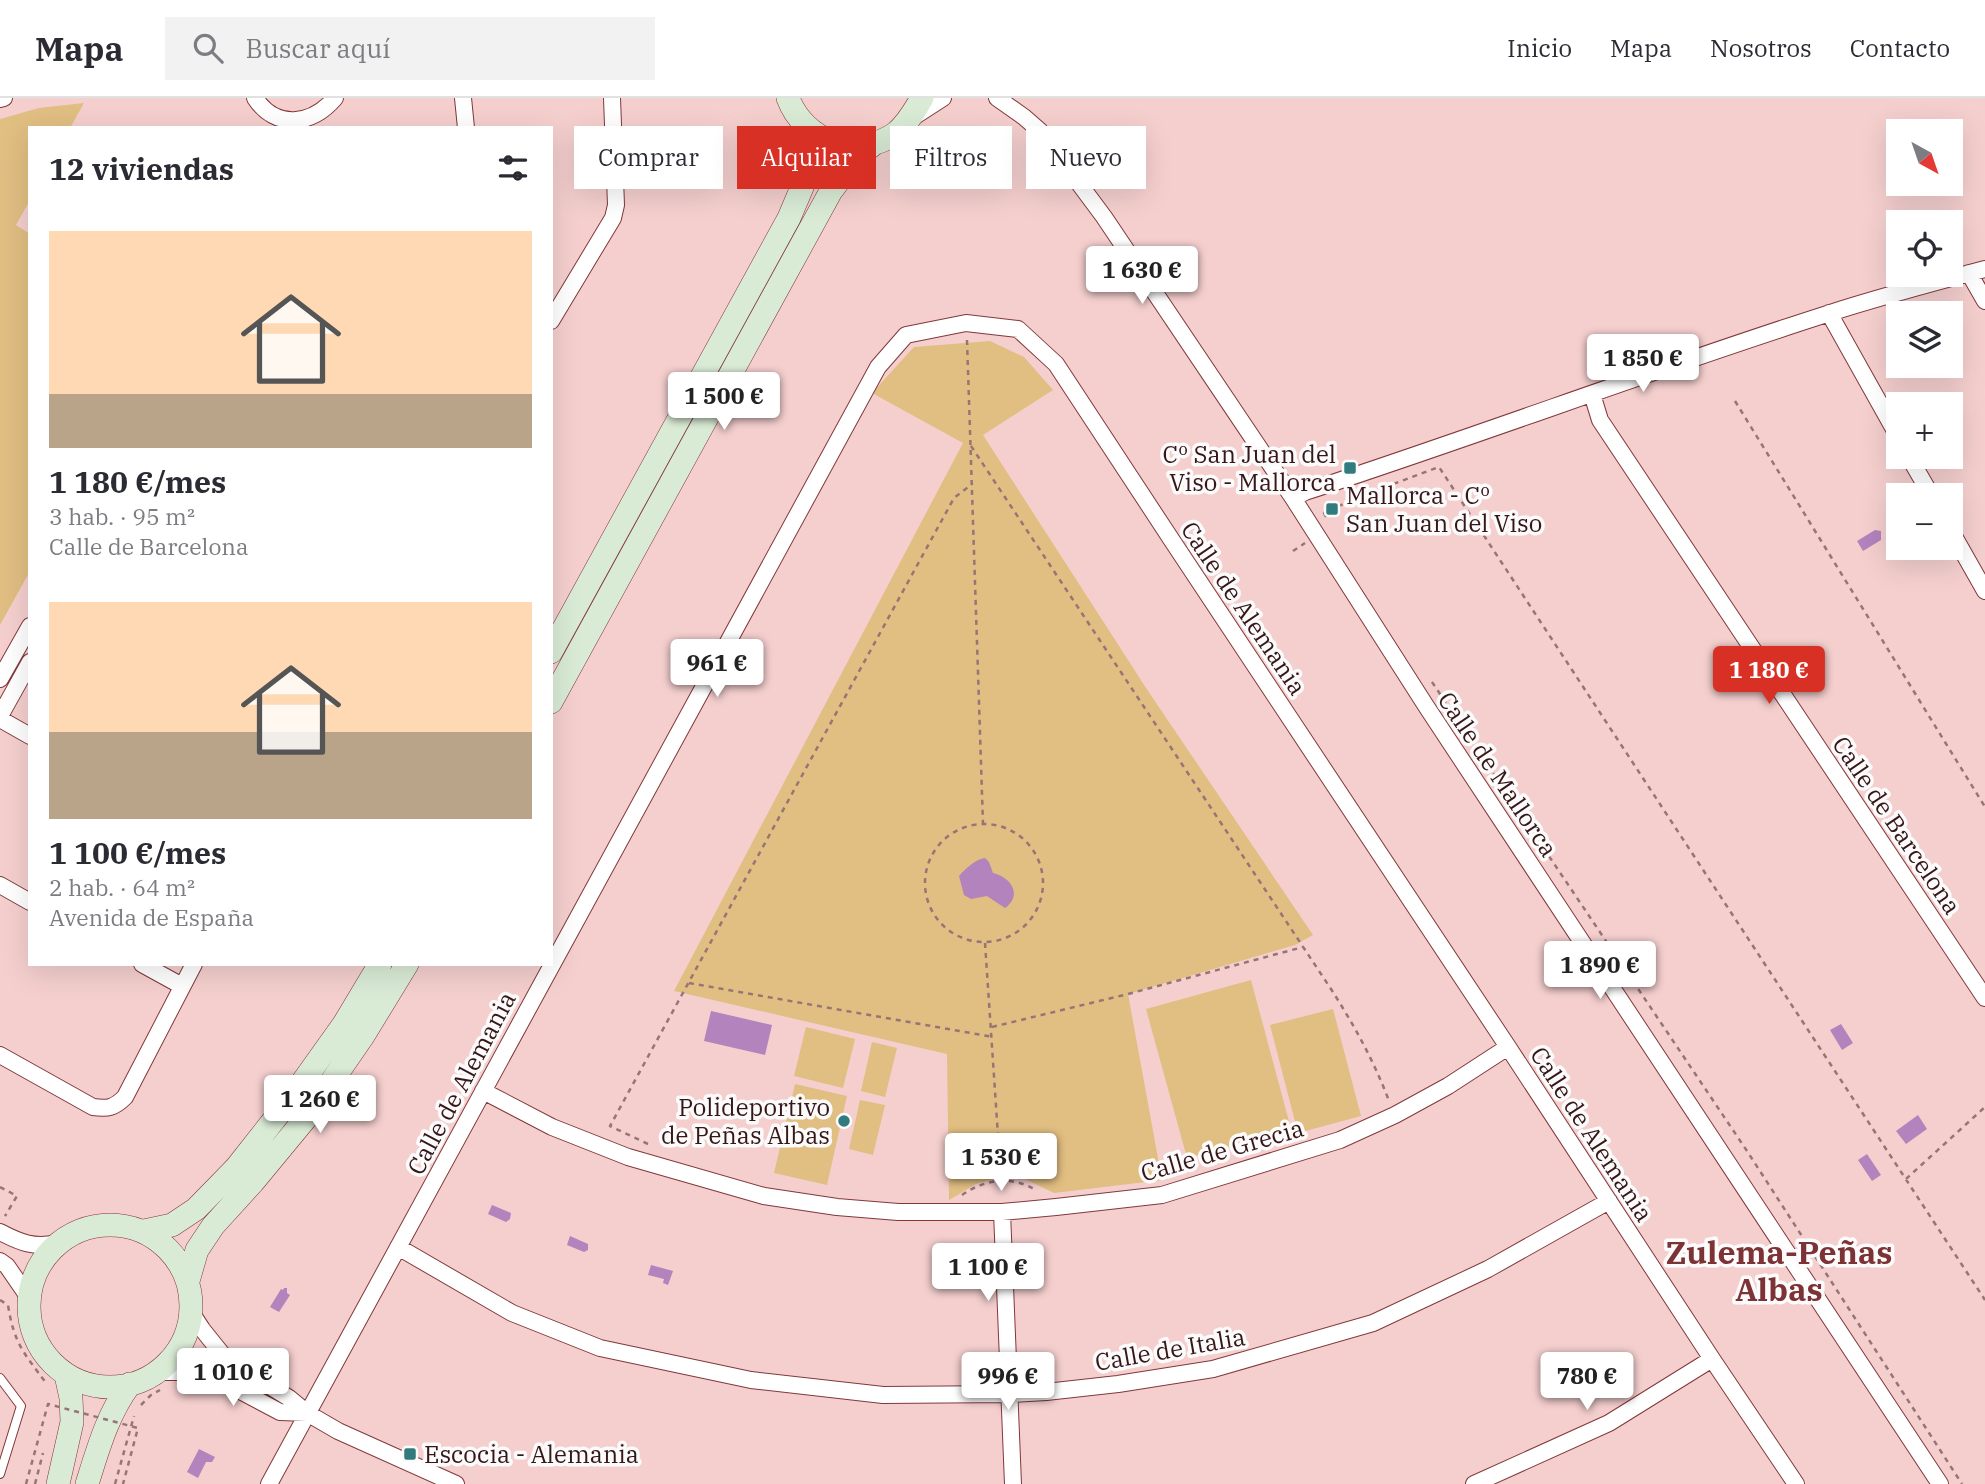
<!DOCTYPE html>
<html lang="es">
<meta charset="utf-8">
<style>
:root{--surface:#fff;--page:#f2f2f3;--text:#2b2b33;--muted:#7c7c81;--line:#e1e1e2;--accent:#d93025}
body{margin:0;font-family:"IBM Plex Serif",serif;background:var(--page);color:var(--text);height:100vh;display:flex;flex-direction:column;font-size:26px;white-space:nowrap}
*{box-sizing:border-box;margin:0}
p{font-size:23px;color:var(--muted)}
.icon{flex:none;width:38px;height:38px;fill:none;stroke:currentColor;stroke-width:2;stroke-linecap:round;stroke-linejoin:round}
.map{position:relative;flex:1;overflow:hidden}
.details{position:absolute;left:28px;top:28px;width:525px;height:840px;display:flex;flex-direction:column;background:var(--surface);border-radius:0px;box-shadow:0 7px 28px #0002}
.details>*{flex:none}
.hud{position:absolute;left:574px;top:28px;width:665px;height:63px;display:flex;gap:14px}
.needle{width:46px;rotate:140deg}
.tools{position:absolute;left:1886px;top:21px;display:grid;gap:14px}
.tools a{display:grid;place-items:center;width:77px;height:77px;border-radius:0px;background:var(--surface);box-shadow:0 7px 28px #0002;font-size:35px}
.price{position:absolute;translate:-50% -60px;padding:0 16px;border-radius:7px;background:#fff;color:#222;font-size:23px;line-height:46px;filter:drop-shadow(0 2px 4px #0008)}
.price::after{content:'';position:absolute;left:50%;top:42px;width:21px;height:16px;margin-left:-10px;background:inherit;clip-path:polygon(0 0,100% 0,50% 100%)}
.price.current{background:var(--accent);color:#fff}
ul{padding:0;list-style:none}
li{display:grid;align-content:center;gap:14px;height:371px;padding:0 21px}
li span{display:grid;place-items:center;height:217px;border-radius:0px;color:#555}
li>.icon{margin-inline-start:auto}
span .icon{width:126px;height:126px;fill:#fffc;stroke-width:1}
li b{font-size:30px}
h2{display:flex;justify-content:space-between;align-items:center;height:84px;padding:0 21px;font-size:30px}
.pill{padding:0 24px;border-radius:0px;background:var(--surface);box-shadow:0 7px 28px #0002;font-size:24px;line-height:63px}
.pill.current{background:var(--accent);color:#fff}
header{display:flex;align-items:center;gap:42px;box-sizing:border-box;height:98px;padding:0 35px;background:var(--surface);border-bottom:2px solid var(--line)}
header strong{font-size:33px}
nav{display:flex;gap:38px;margin-inline-start:auto;font-size:24px}
.search{width:490px;height:63px;background:var(--page);display:flex;align-items:center;gap:18px;box-sizing:border-box;padding:0 24px;border-radius:0px;color:var(--muted);font-size:26px}
.map>svg:first-child{display:block}
.green{fill:#e1be82}
.water{fill:#b283bd}
.lines{fill:none;stroke-linecap:round;stroke-linejoin:round}
.service-casing{stroke:#82383a;stroke-width:10}
.minor-casing{stroke:#82383a;stroke-width:18}
.secondary-casing{stroke:#82383a;stroke-width:24}
.path{stroke:#977575;stroke-width:2.5;stroke-dasharray:5 5;stroke-linecap:butt}
.service{stroke:#fff;stroke-width:8}
.minor{stroke:#fff;stroke-width:16}
.secondary{stroke:#d9ebd5;stroke-width:23}
.path-bridge{stroke:#977575;stroke-width:2.5;stroke-dasharray:5 5;stroke-linecap:butt}
.poi-dot{fill:#317b7f;stroke:#fbfbfb;stroke-width:2.5}
.labels{text-anchor:middle;dominant-baseline:central;stroke-width:7;stroke-linejoin:round;paint-order:stroke}
.poi-label{font-size:24px;fill:#361617;stroke:#fbfbfb;text-anchor:end}
.street-label{font-size:24px;fill:#361617;stroke:#fbfbfb}
.district-label{font-size:32px;font-weight:bold;fill:#7d3336;stroke:#fbfbfb}
</style>
<header>
<strong>Mapa</strong>
<div class="search"><svg class="icon" aria-label="search" viewBox="0 0 24 24"><circle cx="10" cy="10" r="6"/><path d="M15 15l6 6"/></svg>Buscar aquí</div>
<nav><a>Inicio</a><a>Mapa</a><a>Nosotros</a><a>Contacto</a></nav>
</header>
<div class="map">
<svg width="1985" height="1386" viewBox="0 0 1985 1386">
<rect width="100%" height="100%" fill="#f4cfce"/>
<!-- green -->
<path class="green" d="M84,5L70,30H30V102L16,127L30,136V473L0,527V21L39,10Z
M990,243L1024,259L1053,292L983,337L1148,593L1313,837L1295,847L1128,896L1162,1082L1054,1095L1023,1080L1001,1079L976,1086L949,1102L947,956L674,893L963,345L872,295L914,249Z
M1251,882L1291,1031L1187,1060L1146,911Z
M1333,911L1361,1018L1298,1035L1270,927Z
M806,929L855,941L843,990L794,978Z
M872,944L897,950L885,999L861,993Z
M795,986L847,998L827,1087L774,1075Z
M860,1002L885,1007L873,1057L849,1051Z"/>
<!-- water -->
<path class="water" d="M1875,432L1881,433V442L1863,453L1857,443Z
M985,760L989,764L993,775C1011,779 1023,797 1005,810L987,798L971,801L964,797L959,778C965,771 976,761 985,760Z
M711,913L772,927L765,957L704,943Z
M1841,926L1853,945L1842,952L1830,932Z
M1918,1017L1927,1031L1906,1046L1896,1033Z
M1867,1056L1881,1077L1872,1083L1858,1062Z
M492,1107L511,1115L510,1121L506,1124L488,1116Z
M570,1138L588,1146V1152L584,1154L567,1147Z
M651,1167L673,1173L668,1187L663,1185L664,1181L648,1177Z
M284,1190H287V1195L290,1197L279,1214L270,1209L281,1191L283,1192Z
M199,1351L215,1359L212,1364H206L198,1380L187,1374Z"/>
<g class="lines">
<defs>
<path id="service" d="M0,1280L21,1308L0,1376"/>
<path id="minor" d="M255,0C276,32 312,27 335,0
M463,0L466,30
M997,0L1024,19L1040,33L1104,119L1293,400L1426,608L1940,1386
M0,1L4,0
M912,20L943,0
M1969,175L1985,203
M1829,215L1899,340
M551,223L613,120L616,107L612,0
M1592,296L1600,322L1985,900
M1909,359L1931,397
M1293,400L1305,394C1480,337 1652,272 1827,216C1879,199 1932,185 1985,171
M1951,433L1985,493
M0,581L30,528
M0,618L30,564
M0,621L30,638
M0,787L30,804
M142,866L182,888
M0,957L93,1009C108,1011 114,1010 125,999L194,866
M483,993L552,1029L628,1059L764,1098L837,1109L898,1114H1002L1056,1109L1162,1097L1340,1042L1395,1017L1448,988L1508,949
M1002,1114L1013,1386
M0,1134C21,1145 34,1150 57,1145
M398,1149L512,1215L600,1250L751,1282L883,1297L1009,1296L1046,1294L1118,1286L1213,1271L1373,1225L1488,1171L1609,1103
M0,1163L7,1168L29,1200
M191,1214L202,1231L226,1261L289,1300L307,1315L338,1333L456,1386
M157,1274H186L214,1281L229,1287L280,1314L307,1315
M269,1386L878,269L906,237L966,225L1018,231L1056,266L1171,441L1508,949L1712,1261L1796,1386
M1474,1386L1609,1325L1712,1261"/>
<path id="secondary" d="M788,0C804,43 856,63 896,35C908,25 914,13 922,0
M551,554L789,120L811,68L805,28
M551,604L831,93L856,60L875,45
M29 1208a81 81 0 1 1 162 0a81 81 0 1 1-162 0Z
M144,1133L172,1127L196,1111L236,1070L292,999L344,926L380,866
M188,1183L197,1152L213,1128L253,1084L310,1015L363,938L407,866
M58,1386L72,1324L71,1300L66,1277
M87,1386C98,1351 108,1315 130,1286"/>
</defs>
<!-- service casing -->
<use href="#service" class="service-casing"/>
<!-- minor casing -->
<use href="#minor" class="minor-casing"/>
<!-- secondary casing -->
<use href="#secondary" class="secondary-casing"/>
<!-- path -->
<path class="path" d="M967,242L983,726
M1735,303L1985,709
M971,348L1331,891C1354,927 1374,963 1389,1003
M1326,419L1324,415L1358,399L1439,369L1985,1202
M1293,453L1305,445
M1432,584L1747,1053L1962,1386
M925 785a59 59 0 1 1 118 0a59 59 0 1 1-118 0Z
M985,845L1001,1082
M689,885L993,939
M992,929L1128,896L1303,849
M648,1046L610,1028L954,400L972,386
M1906,1081L1985,1009
M0,1089L17,1098L5,1118
M962,1097C985,1081 1013,1077 1037,1093
M0,1202L8,1207C14,1246 24,1255 46,1285
M141,1307L151,1297L160,1292
M35,1386L43,1355
M115,1386L134,1318"/>
<!-- service -->
<use href="#service" class="service"/>
<!-- minor -->
<use href="#minor" class="minor"/>
<!-- secondary -->
<use href="#secondary" class="secondary"/>
<!-- path-bridge -->
<path class="path-bridge" d="M26,1386L48,1306L138,1330L123,1386"/>
</g>
<!-- markers -->
<g class="poi-dot">
<rect x="1343" y="363" width="14" height="14" rx="3.5"/>
<rect x="1325" y="404" width="14" height="14" rx="3.5"/>
<circle cx="844" cy="1023" r="7"/>
<rect x="403" y="1349" width="14" height="14" rx="3.5"/>
</g>
<g class="labels">
<!-- poi labels -->
<g class="poi-label">
<text x="1336" y="356">Cº San Juan del<tspan x="1336" dy="28">Viso - Mallorca</tspan></text>
<text x="1346" y="397" text-anchor="start">Mallorca - Cº<tspan x="1346" dy="28">San Juan del Viso</tspan></text>
<text x="830" y="1009">Polideportivo<tspan x="830" dy="28">de Peñas Albas</tspan></text>
<text x="424" y="1356" text-anchor="start">Escocia - Alemania</text>
</g>
<!-- street labels -->
<g class="street-label">
<text transform="translate(1244 510) rotate(56)">Calle de Alemania</text>
<text transform="translate(1498 676) rotate(56)">Calle de Mallorca</text>
<text transform="translate(1897 727) rotate(56)">Calle de Barcelona</text>
<text transform="translate(461 985) rotate(-62)">Calle de Alemania</text>
<text transform="translate(1592 1036) rotate(57)">Calle de Alemania</text>
<text transform="translate(1222 1052) rotate(-16)">Calle de Grecia</text>
<text transform="translate(1170 1251) rotate(-10)">Calle de Italia</text>
</g>
<!-- district labels -->
<g class="district-label">
<text x="1779" y="1154">Zulema-Peñas<tspan x="1779" dy="37">Albas</tspan></text>
</g>
</g>
</svg>
<div class="tools">
<a><svg class="needle" viewBox="-14 -14 28 28"><path d="M0-13l5 13h-10z" fill="#e53935"/><path d="M0 13l5-13h-10z" fill="#7c7c81"/></svg></a>
<a><svg class="icon" aria-label="locate" viewBox="0 0 24 24"><circle cx="12" cy="12" r="6"/><path d="M12 2v4M12 18v4M2 12h4M18 12h4"/></svg></a>
<a><svg class="icon" aria-label="layers" viewBox="0 0 24 24"><path d="M12 4l9 5-9 5-9-5zM3 14l9 5 9-5"/></svg></a>
<a>+</a>
<a>−</a>
</div>
<b class="price" style="left:1142px;top:208px">1 630 €</b>
<b class="price" style="left:1643px;top:296px">1 850 €</b>
<b class="price" style="left:724px;top:334px">1 500 €</b>
<b class="price" style="left:717px;top:601px">961 €</b>
<b class="price current" style="left:1769px;top:608px">1 180 €</b>
<b class="price" style="left:1600px;top:903px">1 890 €</b>
<b class="price" style="left:320px;top:1037px">1 260 €</b>
<b class="price" style="left:1001px;top:1095px">1 530 €</b>
<b class="price" style="left:988px;top:1205px">1 100 €</b>
<b class="price" style="left:233px;top:1310px">1 010 €</b>
<b class="price" style="left:1008px;top:1314px">996 €</b>
<b class="price" style="left:1587px;top:1314px">780 €</b>
<div class="hud">
<a class="pill">Comprar</a>
<a class="pill current">Alquilar</a>
<a class="pill">Filtros</a>
<a class="pill">Nuevo</a>
</div>
<section class="details">
<h2>12 viviendas<svg class="icon" aria-label="filters" viewBox="0 0 24 24"><path d="M4 7h16M4 17h16"/><circle cx="9" cy="7" r="2"/><circle cx="15" cy="17" r="2"/></svg></h2>
<ul>
<li><span style="background:linear-gradient(#ffd9b3 75%,#b9a48a 0)"><svg class="icon" aria-label="home" viewBox="0 0 24 24"><path d="M3 11l9-7 9 7M6 9v11h12V9"/></svg></span><div><b>1 180 €/mes</b><p>3 hab. · 95 m²</p><p>Calle de Barcelona</p></div></li>
<li><span style="background:linear-gradient(#ffd9b3 60%,#b9a48a 0)"><svg class="icon" aria-label="home" viewBox="0 0 24 24"><path d="M3 11l9-7 9 7M6 9v11h12V9"/></svg></span><div><b>1 100 €/mes</b><p>2 hab. · 64 m²</p><p>Avenida de España</p></div></li>
</ul>
</section>
</div>
